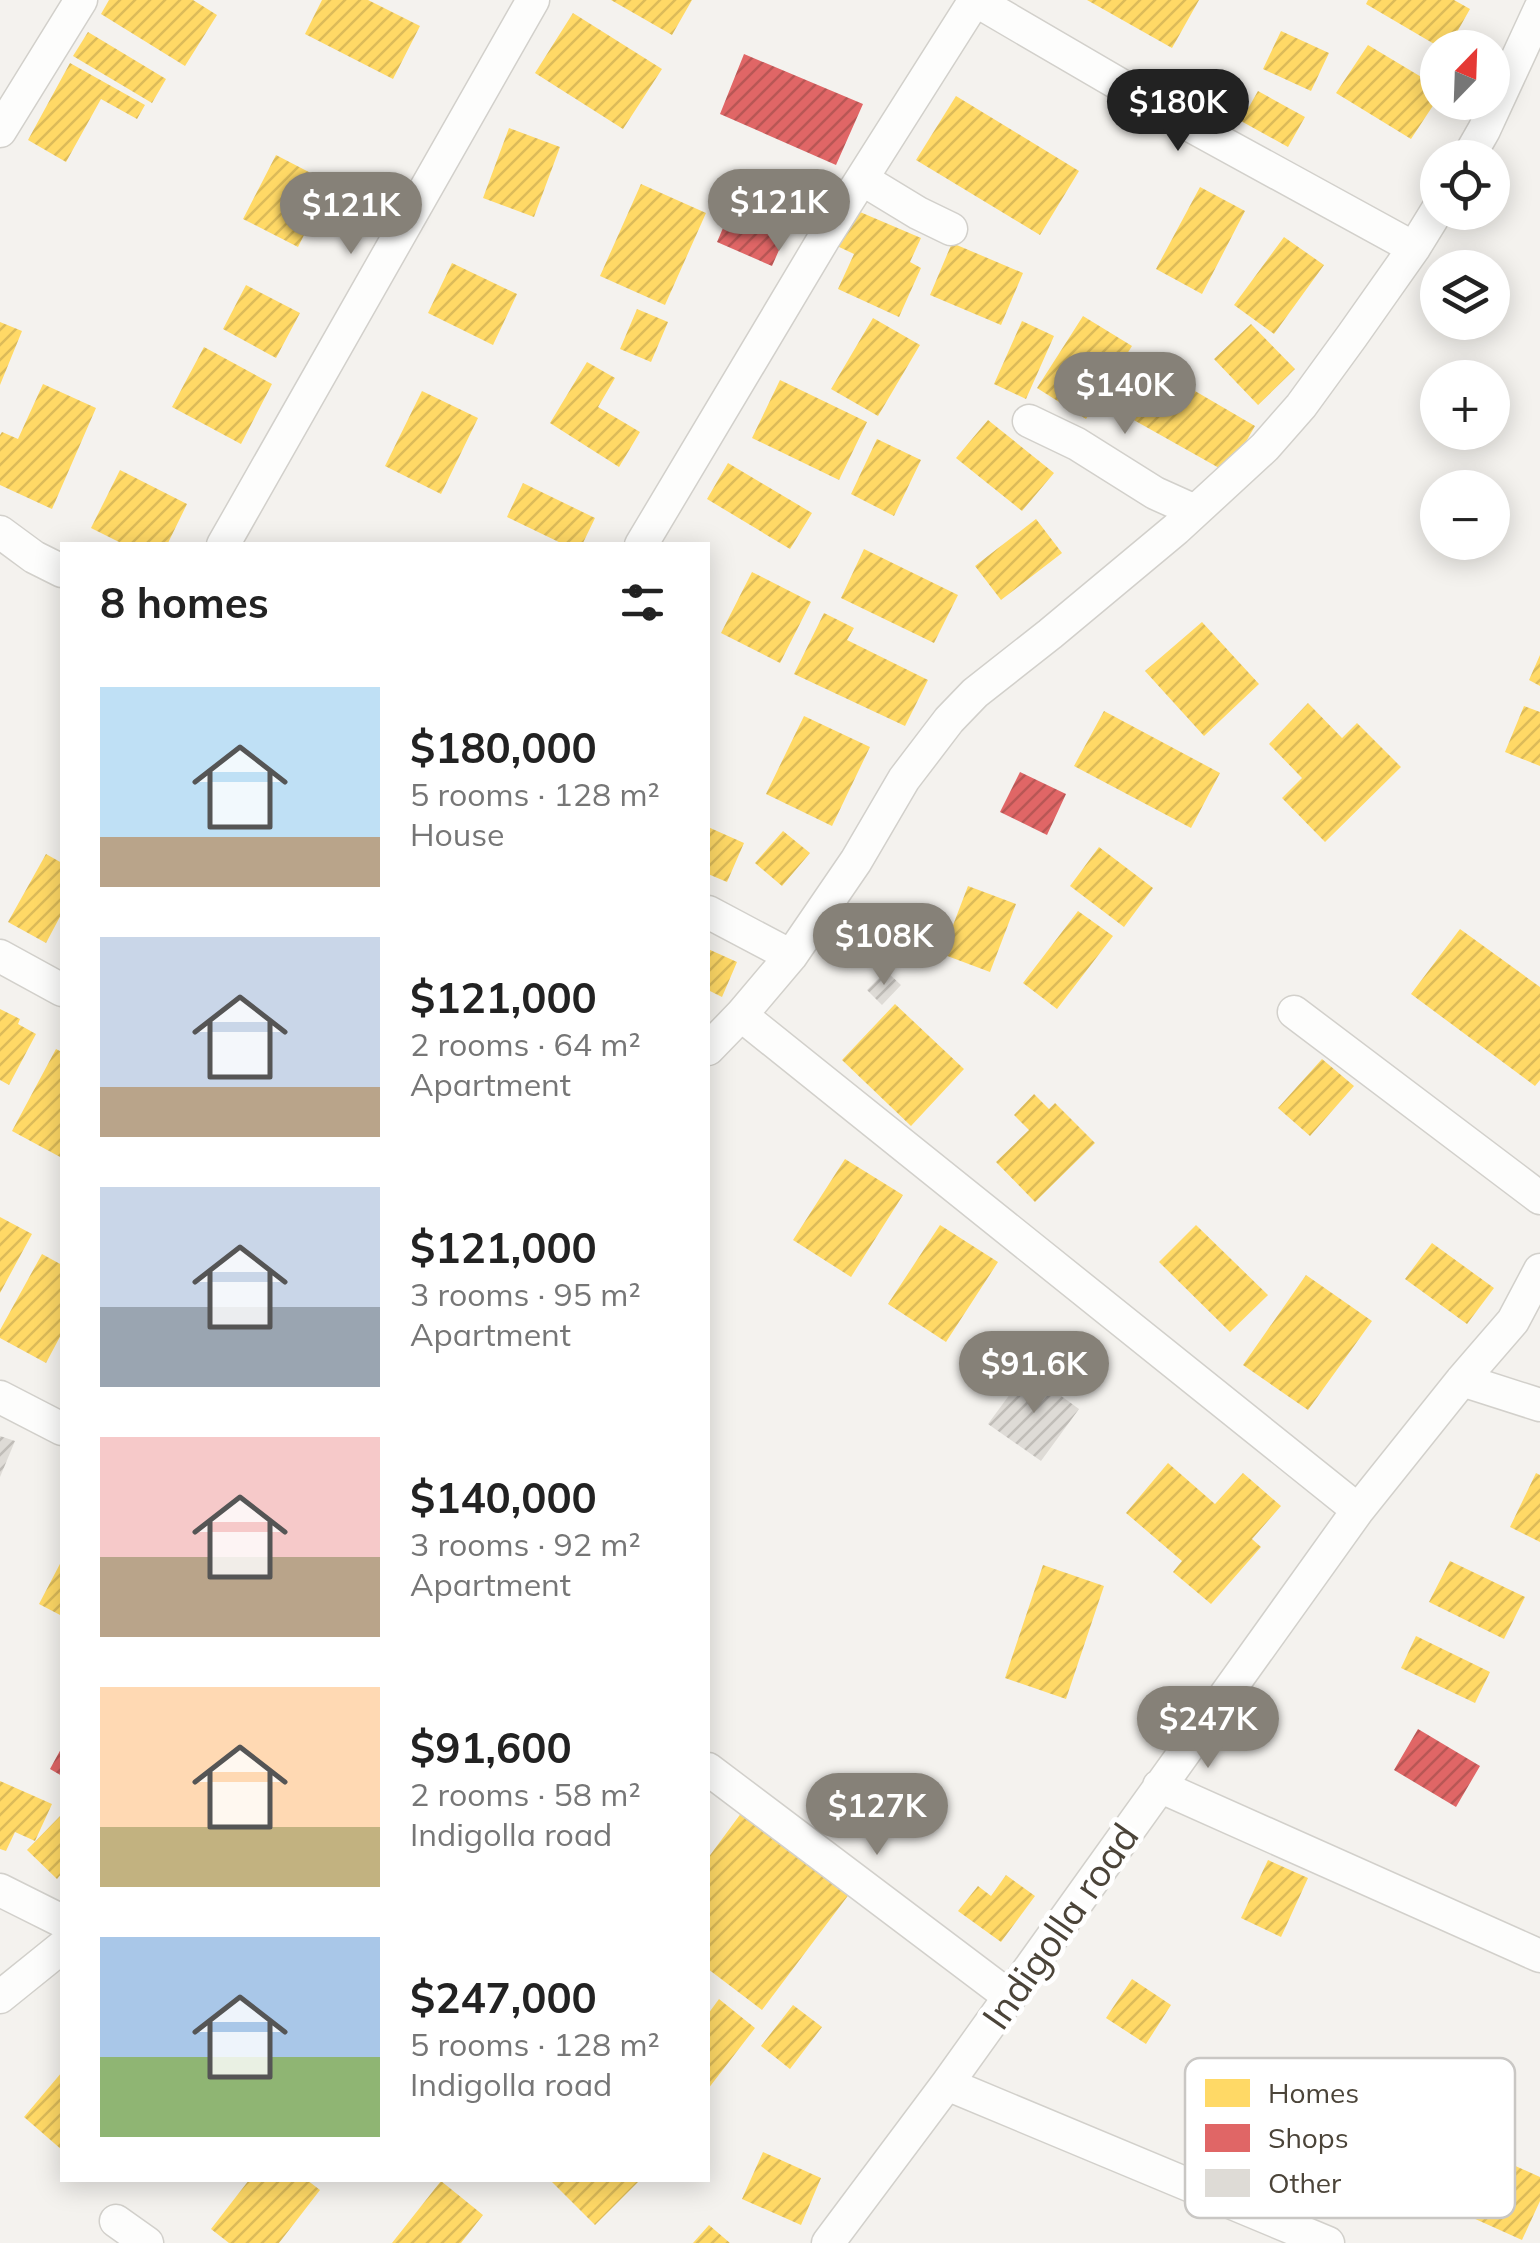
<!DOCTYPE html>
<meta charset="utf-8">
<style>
:root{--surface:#fff;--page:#f6f6f6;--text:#222;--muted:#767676;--accent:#868178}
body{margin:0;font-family:Mulish,sans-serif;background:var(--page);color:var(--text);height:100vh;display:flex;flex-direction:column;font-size:38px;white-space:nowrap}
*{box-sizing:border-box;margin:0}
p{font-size:32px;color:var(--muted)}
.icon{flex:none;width:55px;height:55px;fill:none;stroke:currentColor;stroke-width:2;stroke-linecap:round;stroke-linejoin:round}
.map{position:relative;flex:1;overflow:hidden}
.details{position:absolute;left:60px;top:542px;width:650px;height:1640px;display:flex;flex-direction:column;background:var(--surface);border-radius:0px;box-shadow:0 5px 25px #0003}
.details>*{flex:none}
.needle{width:65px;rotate:23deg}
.buttons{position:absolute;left:1420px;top:30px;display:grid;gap:20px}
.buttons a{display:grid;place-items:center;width:90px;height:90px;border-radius:50%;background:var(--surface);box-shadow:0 5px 25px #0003;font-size:50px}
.price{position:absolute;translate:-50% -85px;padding:0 22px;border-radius:35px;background:var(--accent);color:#fff;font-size:32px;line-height:65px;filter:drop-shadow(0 2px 5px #0008)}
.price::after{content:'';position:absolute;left:50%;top:60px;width:30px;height:22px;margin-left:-15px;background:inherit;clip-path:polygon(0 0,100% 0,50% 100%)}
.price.on{background:#222;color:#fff}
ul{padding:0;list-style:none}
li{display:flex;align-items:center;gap:30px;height:250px;padding:0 40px}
li span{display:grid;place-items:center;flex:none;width:280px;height:200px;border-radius:0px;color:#555}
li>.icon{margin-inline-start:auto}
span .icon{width:120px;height:120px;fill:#fffc;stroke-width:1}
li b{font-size:42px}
h2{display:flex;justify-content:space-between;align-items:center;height:120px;padding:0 40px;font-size:42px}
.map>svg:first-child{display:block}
.homes{fill:url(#homes-hatch)}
.shops{fill:url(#shops-hatch)}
.building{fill:url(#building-hatch)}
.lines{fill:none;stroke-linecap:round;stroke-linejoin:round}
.street-casing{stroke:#d2d0cb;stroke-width:35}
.street{stroke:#fdfdfc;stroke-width:32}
.labels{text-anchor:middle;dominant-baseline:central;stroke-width:10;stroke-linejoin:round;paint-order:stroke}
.street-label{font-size:38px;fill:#4b4439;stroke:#fff}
.key{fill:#fff;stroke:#c9c7c4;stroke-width:2.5}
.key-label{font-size:28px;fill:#4b4439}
</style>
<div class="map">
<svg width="1540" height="2243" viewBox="0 0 1540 2243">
<defs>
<pattern id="homes-hatch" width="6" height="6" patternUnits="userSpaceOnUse" patternTransform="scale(2.5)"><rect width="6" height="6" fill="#ffd966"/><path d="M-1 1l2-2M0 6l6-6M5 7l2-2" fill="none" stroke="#dcbb59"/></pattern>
<pattern id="shops-hatch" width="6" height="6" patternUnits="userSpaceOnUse" patternTransform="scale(2.5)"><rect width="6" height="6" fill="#e06666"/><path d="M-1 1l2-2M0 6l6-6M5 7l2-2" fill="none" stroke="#b85655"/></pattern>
<pattern id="building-hatch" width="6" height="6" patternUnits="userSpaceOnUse" patternTransform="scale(2.5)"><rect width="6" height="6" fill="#dedbd6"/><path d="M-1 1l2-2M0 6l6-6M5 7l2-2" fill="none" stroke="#c0bdb8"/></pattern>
</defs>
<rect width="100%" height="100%" fill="#f4f2ee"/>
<!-- homes -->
<path class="homes" d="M109,0H193L217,15L185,66L101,14Z
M322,0H368L420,26L393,79L305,34Z
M611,0H692L672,35Z
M1087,0H1199L1172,48Z
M1368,0H1454L1470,9L1448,48H1441L1366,4Z
M573,13L662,69L623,129L535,73Z
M1281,31L1329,53L1311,91L1263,69Z
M88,32L166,79L152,103L73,56Z
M1368,45L1438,87V98L1411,139L1336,93Z
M70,63L145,105L137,119L101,99L66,162L28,140Z
M1258,91L1305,117L1288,147L1241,121Z
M956,96L1079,171L1040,235L916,160Z
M509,128L560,147L534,217L483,198Z
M276,155L330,183L298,247L243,219Z
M641,184L706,213L665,305L600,276Z
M1200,187L1245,211L1202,294L1156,269Z
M853,209L921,238L910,262L921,268L899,317L838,289L854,254L837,246Z
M1284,237L1324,265L1274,334L1234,305Z
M952,243L1023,273L1001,325L930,295Z
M452,263L517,294L493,345L428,313Z
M246,285L300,313L276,358L223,329Z
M637,309L668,322L651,362L620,349Z
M1083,316L1132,346L1086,419L1037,388Z
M873,318L920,345L878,416L831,389Z
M1022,321L1054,336L1026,399L994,384Z
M0,322L22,331L0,385Z
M1251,324L1295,369L1258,405L1214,359Z
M204,347L272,384L241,444L172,407Z
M587,362L615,378L598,407L640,432L619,467L550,423Z
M1159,370L1255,426L1228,473L1132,419Z
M780,380L867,422L839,480L752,438Z
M43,384L96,408L52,509L0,485V435L2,432L18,439Z
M422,391L478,418L441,494L385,466Z
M988,420L1054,473L1022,511L956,458Z
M877,439L921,460L894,516L851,494Z
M728,463L812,513L790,549L707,499Z
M120,470L187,504L167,545H125L91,528Z
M523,483L595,518L582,545H565L507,517Z
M1036,519L1062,553L1001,600L975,566Z
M864,549L958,595L934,643L841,598Z
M752,572L811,602L780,663L721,633Z
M824,613L854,628L847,640L928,680L905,726L794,674Z
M1202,622L1259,684L1204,736L1145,671Z
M1540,655V686L1529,680Z
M1308,703L1342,738L1357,723L1401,767L1325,842L1282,798L1302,778L1269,744Z
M1524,706L1540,712V766L1505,752Z
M1104,711L1220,773L1191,828L1074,766Z
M804,716L870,747L832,826L766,794Z
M708,827L744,843L727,882L708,874Z
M783,831L810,853L782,886L755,863Z
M1099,847L1153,888L1124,927L1070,886Z
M46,854L62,863V913L46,943L8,922Z
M968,886L1016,904L990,972L942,954Z
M1078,911L1113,936L1057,1009L1023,983Z
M1460,929L1540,987V1080L1535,1086L1411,994Z
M708,949L737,962L722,997L708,990Z
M895,1004L964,1069L911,1126L842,1060Z
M0,1009L20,1019L18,1024L36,1034L9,1085L0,1080Z
M56,1049L62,1052V1158L12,1131Z
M1322,1059L1354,1086L1310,1136L1278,1108Z
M1034,1094L1049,1109L1055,1103L1095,1143L1035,1202L996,1162L1029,1130L1014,1115Z
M845,1159L903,1195L851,1277L793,1240Z
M0,1217L32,1234L0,1293Z
M940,1225L998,1262L946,1342L888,1304Z
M1196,1225L1268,1295L1230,1332L1159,1262Z
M1432,1243L1494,1288L1467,1324L1405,1279Z
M42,1254L62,1265V1333L46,1363L0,1338V1330Z
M1306,1275L1372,1321L1308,1410L1243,1365Z
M1168,1463L1215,1504L1243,1473L1281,1506L1252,1539L1261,1547L1211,1604L1173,1572L1182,1561L1126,1513Z
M1536,1473L1540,1475V1542L1510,1527Z
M62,1560V1616L39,1604Z
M1450,1561L1525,1597L1504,1639L1429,1602Z
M1043,1565L1104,1586L1066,1699L1005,1678Z
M1416,1636L1490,1672L1475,1703L1401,1668Z
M0,1781L52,1804L35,1841L15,1832L6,1851L0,1849Z
M742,1812L850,1893L762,2010L708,1969V1858Z
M62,1814V1873L57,1879L27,1850Z
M1268,1860L1308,1878L1281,1937L1241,1918Z
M1006,1875L1035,1896L1001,1942L958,1911L978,1886L991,1896Z
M1132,1979L1171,2005L1146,2044L1106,2018Z
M719,1999L755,2028L708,2089V2014Z
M793,2005L822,2027L790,2069L761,2046Z
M62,2072V2150L24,2117Z
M1480,2150L1540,2177V2201L1522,2240L1453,2209Z
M763,2152L821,2178L801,2225L742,2199Z
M249,2180H307L320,2190L279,2243H229L211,2229Z
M550,2180H640L595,2225Z
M441,2181L483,2215L461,2243H392Z
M709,2225L730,2243H693Z"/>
<!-- shops -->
<path class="shops" d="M744,54L863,104L836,165L720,114Z
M732,207L787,232L772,266L717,242Z
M1020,772L1066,794L1047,835L1000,812Z
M1418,1729L1480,1766L1456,1807L1394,1770Z
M62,1747V1776L50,1769Z"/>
<!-- building -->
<path class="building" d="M886,971L901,985L882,1005L867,990Z
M1027,1371L1079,1409L1041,1461L988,1424Z
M0,1436L15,1441L0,1477Z"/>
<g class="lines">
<defs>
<path id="street" d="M0,131L81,0
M1468,158L1484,130L1540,9
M862,179L918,213L951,229
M1029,421L1077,444L1155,493L1195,511
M0,532L34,557L62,571
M223,545L533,0
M641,545L823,240L975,0L1184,122L1414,248
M708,912L791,956
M0,956L62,990
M1294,1012L1540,1198
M741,1015L1358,1510
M708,1049L741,1015L791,956L856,861L904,779L949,720L975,693L1050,634L1176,529L1265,447L1301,406L1352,336L1414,248L1438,209
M1462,1380L1540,1405
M0,1397L62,1429
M708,1769L1010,1997
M1159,1786L1540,1956
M0,1890L62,1921
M0,1997L62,1947
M947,2084L1328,2243
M116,2221L147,2243
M828,2243L947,2084L1358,1510L1462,1380L1513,1321L1540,1270"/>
</defs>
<!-- street casing -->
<use href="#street" class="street-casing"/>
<!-- street -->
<use href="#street" class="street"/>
</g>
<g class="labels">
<!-- street labels -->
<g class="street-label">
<text transform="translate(1060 1926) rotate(-55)">Indigolla road</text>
</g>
</g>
<!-- legend -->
<rect x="1185" y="2058" width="330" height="160" rx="15" class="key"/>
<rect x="1205" y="2079" width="45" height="28" fill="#ffd966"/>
<rect x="1205" y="2124" width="45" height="28" fill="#e06666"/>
<rect x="1205" y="2169" width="45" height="28" fill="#dedbd6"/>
<g class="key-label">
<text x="1268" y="2103">Homes</text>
<text x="1268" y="2148">Shops</text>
<text x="1268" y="2193">Other</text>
</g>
</svg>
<div class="buttons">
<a><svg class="needle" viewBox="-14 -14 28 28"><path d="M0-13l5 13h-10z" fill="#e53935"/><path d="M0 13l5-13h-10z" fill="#767676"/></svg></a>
<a><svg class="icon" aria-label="locate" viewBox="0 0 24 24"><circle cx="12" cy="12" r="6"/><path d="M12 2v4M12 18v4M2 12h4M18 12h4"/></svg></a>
<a><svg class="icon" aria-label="layers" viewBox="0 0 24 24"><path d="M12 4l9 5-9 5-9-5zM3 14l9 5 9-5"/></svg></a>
<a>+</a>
<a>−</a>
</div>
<b class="price on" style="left:1178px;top:154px">$180K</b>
<b class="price" style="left:779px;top:254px">$121K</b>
<b class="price" style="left:351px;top:257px">$121K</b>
<b class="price" style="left:1125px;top:437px">$140K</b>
<b class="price" style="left:884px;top:988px">$108K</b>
<b class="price" style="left:1034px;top:1416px">$91.6K</b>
<b class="price" style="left:1208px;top:1771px">$247K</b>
<b class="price" style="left:877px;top:1858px">$127K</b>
<section class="details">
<h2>8 homes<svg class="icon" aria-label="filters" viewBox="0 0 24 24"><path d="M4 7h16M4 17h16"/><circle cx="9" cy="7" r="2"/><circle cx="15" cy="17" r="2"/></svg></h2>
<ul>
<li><span style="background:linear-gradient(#bfe0f5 75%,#b9a48a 0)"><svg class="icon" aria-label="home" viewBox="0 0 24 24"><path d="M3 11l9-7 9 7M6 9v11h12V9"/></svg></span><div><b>$180,000</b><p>5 rooms · 128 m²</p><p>House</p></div></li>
<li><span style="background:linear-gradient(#c9d6e8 75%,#b9a48a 0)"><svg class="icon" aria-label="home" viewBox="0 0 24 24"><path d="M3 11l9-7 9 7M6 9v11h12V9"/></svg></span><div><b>$121,000</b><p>2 rooms · 64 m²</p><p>Apartment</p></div></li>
<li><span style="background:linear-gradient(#c9d6e8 60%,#9aa5b1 0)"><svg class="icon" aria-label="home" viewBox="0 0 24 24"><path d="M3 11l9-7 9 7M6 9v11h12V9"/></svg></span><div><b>$121,000</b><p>3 rooms · 95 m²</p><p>Apartment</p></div></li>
<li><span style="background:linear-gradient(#f6c9c9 60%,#b9a48a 0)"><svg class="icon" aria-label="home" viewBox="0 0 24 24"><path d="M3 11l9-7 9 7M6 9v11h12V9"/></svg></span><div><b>$140,000</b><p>3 rooms · 92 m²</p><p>Apartment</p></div></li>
<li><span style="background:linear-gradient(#ffd9b3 70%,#c2b280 0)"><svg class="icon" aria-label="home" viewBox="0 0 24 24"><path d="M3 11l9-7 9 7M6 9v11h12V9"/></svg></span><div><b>$91,600</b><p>2 rooms · 58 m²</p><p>Indigolla road</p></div></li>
<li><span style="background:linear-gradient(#a9c7e8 60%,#8fb573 0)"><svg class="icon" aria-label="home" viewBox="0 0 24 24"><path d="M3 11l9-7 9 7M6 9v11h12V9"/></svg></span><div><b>$247,000</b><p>5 rooms · 128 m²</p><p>Indigolla road</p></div></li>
</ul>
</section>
</div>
